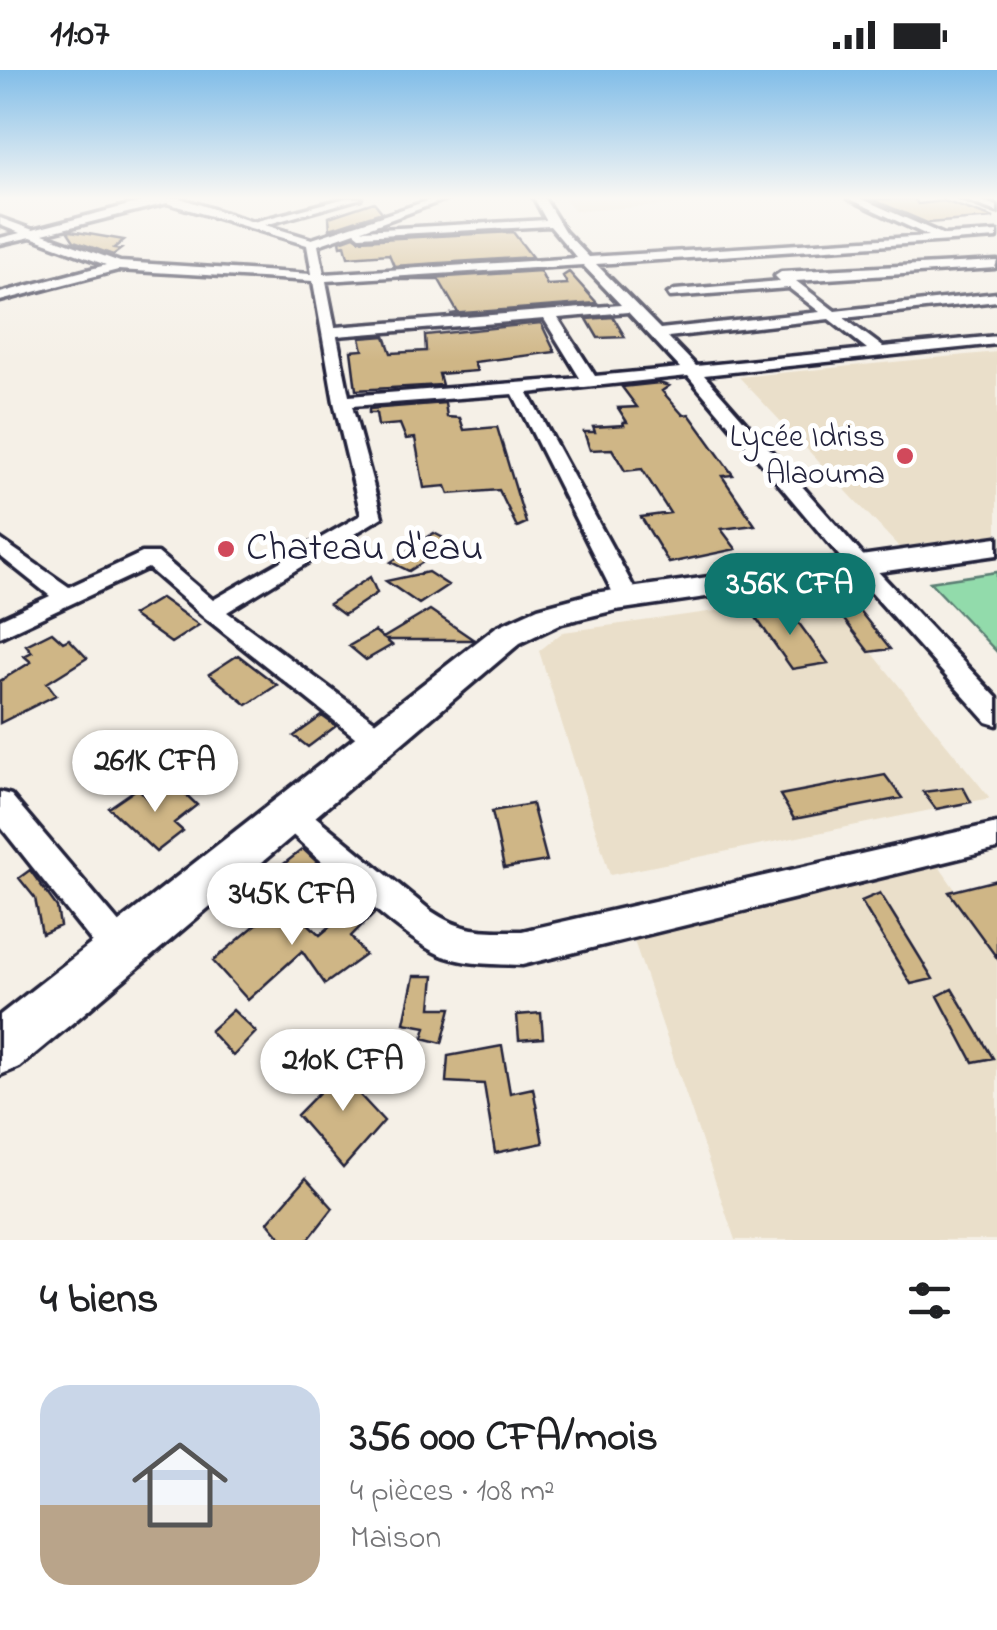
<!DOCTYPE html>
<html lang="fr">
<meta charset="utf-8">
<style>
:root{--surface:#fff;--page:#f6f6f6;--text:#202124;--muted:#757577;--accent:#0f766e}
body{margin:0;font-family:"Indie Flower",sans-serif;background:var(--page);color:var(--text);height:100vh;display:flex;flex-direction:column;font-size:38px;white-space:nowrap}
*{box-sizing:border-box;margin:0}
p{font-size:32px;color:var(--muted)}
.icon{flex:none;width:55px;height:55px;fill:none;stroke:currentColor;stroke-width:2;stroke-linecap:round;stroke-linejoin:round}
.map{position:relative;height:1170px;overflow:hidden}
.panel{display:flex;flex-direction:column;background:var(--surface);flex:1}
.panel>*{flex:none}
.price{position:absolute;translate:-50% -85px;padding:0 22px;border-radius:35px;background:#fff;color:#222;font-size:32px;line-height:65px;filter:drop-shadow(0 2px 5px #0008)}
.price::after{content:'';position:absolute;left:50%;top:60px;width:30px;height:22px;margin-left:-15px;background:inherit;clip-path:polygon(0 0,100% 0,50% 100%)}
.price.selected{background:var(--accent);color:#fff}
ul{padding:0;list-style:none}
li{display:flex;align-items:center;gap:30px;height:250px;padding:0 40px}
li span{display:grid;place-items:center;flex:none;width:280px;height:200px;border-radius:30px;color:#555}
li>.icon{margin-inline-start:auto}
span .icon{width:120px;height:120px;fill:#fffc;stroke-width:1}
li b{font-size:42px}
h2{display:flex;justify-content:space-between;align-items:center;height:120px;padding:0 40px;font-size:42px}
.status{display:flex;justify-content:space-between;align-items:center;height:70px;padding:0 50px;background:var(--surface);direction:ltr}
.status svg{height:28px;fill:currentColor}
.map>svg:first-child{display:block}
.built{fill:#eadfca}
.green{fill:#92dbab;stroke:#5a7e73;stroke-width:2.5}
.building{fill:#cfb686;stroke:#22223b;stroke-width:2.5}
.lines{fill:none;stroke-linecap:round;stroke-linejoin:round}
.street-casing{stroke:#22223b;stroke-width:7}
.secondary-casing{stroke:#22223b;stroke-width:7}
.street{fill:#fff;fill-rule:evenodd}
.secondary{fill:#fff;fill-rule:evenodd}
.poi-dot{fill:#d1495b;stroke:#fff;stroke-width:4}
.labels{text-anchor:middle;dominant-baseline:central;stroke-width:10;stroke-linejoin:round;paint-order:stroke}
.far-poi-label{font-size:32px;fill:#22223b;stroke:#fff;text-anchor:end}
.poi-label{font-size:40px;fill:#22223b;stroke:#fff;text-anchor:start}
</style>
<div class="status"><b>11:07</b><svg viewBox="0 0 49 12"><path d="M0 12V9h3v3zM5 12V6h3v6zM10 12V3h3v9zM15 12V0h3v12zM26 1h20v11H26zM47 4h2v5h-2z"/></svg></div>
<div class="map">
<svg width="997" height="1170" viewBox="0 0 997 1170">
<rect width="100%" height="100%" fill="#f5f0e7"/>
<filter id="ink" filterUnits="userSpaceOnUse"><feTurbulence type="fractalNoise" baseFrequency=".01" numOctaves="2"/><feDisplacementMap in="SourceGraphic" scale="20" xChannelSelector="R" yChannelSelector="G"/><feConvolveMatrix kernelMatrix="1 2 1 2 8 2 1 2 1" color-interpolation-filters="sRGB"/></filter>
<g filter="url(#ink)">
<!-- built -->
<path class="built" d="M563,128H701L708,133L576,141Z
M997,282V464L899,477L739,307Z
M803,529L840,543L990,728L610,805L539,581L563,562Z
M936,792L997,880V1170H735L630,859Z"/>
<!-- green -->
<path class="green" d="M997,502V582L930,512Z"/>
<!-- building -->
<path class="building" d="M871,129H914L918,134L944,131L994,148L927,153Z
M374,132L382,142L330,159L329,147Z
M68,162L71,161L124,170L114,178L121,179L113,185L74,171Z
M513,162L532,187L394,196L389,184L348,187L345,175L341,176L340,171L354,166L360,170Z
M540,201L547,215L567,214L563,206L569,202L597,233L450,244L458,243L439,210H399Z
M613,247L625,267L598,268L587,249Z
M541,253L555,282L474,292L477,301L439,304L442,315L356,320L351,281L363,280L360,268L385,266L391,283L426,281L425,265Z
M659,313L669,316L662,321L683,345L689,344L733,405L722,406L755,455L721,459L736,479L669,493L641,447L670,443L642,399L625,401L612,379L590,380L584,362H595L593,357L624,355L623,352H627L618,338L637,337L622,317Z
M445,333L447,347L460,348L464,360L497,357L526,453L517,457L499,420L449,424L446,416L424,418L415,368L406,369L400,354L378,356L376,343H369V339Z
M434,463L453,473L409,501L391,492Z
M428,502L448,515L419,534L386,511Z
M370,507L377,523L344,545L329,534Z
M161,528L199,555L171,573L132,545Z
M787,537L828,593L792,599L752,542Z
M858,539L890,579L869,582L838,542Z
M430,540L474,570H386L392,575L366,590L349,576L375,561L383,568Z
M52,562L63,572L69,569L87,588L47,613L56,625L0,653V611L31,592L24,586L32,582L26,575Z
M238,585L277,615L247,635L209,604Z
M322,646L336,656L308,677L294,666Z
M885,705L902,728L794,749L780,725Z
M175,714L197,735L174,753L183,761L156,782L109,738L138,718L150,731Z
M963,717L971,732L936,739L923,722Z
M532,734L547,791L504,798L492,741Z
M303,779L329,803L304,823L280,797Z
M30,800L57,837L60,856L42,864L35,828L19,808Z
M997,810V888L949,822Z
M880,823L911,873L933,909L911,914L861,831Z
M284,831L320,865L361,831L374,843L351,866L365,885L325,914L302,881L248,930L213,891Z
M414,906H434L431,938H451L442,973L423,968L426,957L404,953Z
M952,919L993,988L973,992L938,926Z
M233,940L256,962L233,986L210,961Z
M541,943L543,968L519,970L517,945Z
M502,976L510,1023L533,1018L543,1073L495,1083L484,1014L446,1012L448,986Z
M354,987L373,1005L358,1023L384,1051L343,1098L297,1045Z
M306,1108L333,1138L308,1170H283L268,1152Z"/>
<g class="lines">
<defs>
<path id="street" d="M156,128H180L253,152L346,128H361L265,155L312,169L436,128H449L362,160L546,150L534,128H544L565,162L589,187L929,166L848,128H860L944,165L997,162V168L596,194L660,259L820,242L789,218L670,227L668,224L675,220L780,211L775,206L781,202L997,191L995,198L796,211L835,241L997,223V231L844,248L883,277L997,266V274L704,305L868,491L997,628V655L987,652L852,501L688,306L528,323L640,529L628,536L616,529L513,324L352,336L382,447L227,542L385,659L389,667L385,675L375,678L365,675L203,546L148,498L0,567V549L50,526L0,486V469L69,517L142,483H158L213,530L361,445L334,332L313,211L118,200L0,231V223L106,195L31,167L0,174V168L20,163L0,155V148L33,160ZM167,133L307,175L312,204L120,192L43,164ZM550,156L577,188L324,204L318,175L355,162L360,166ZM583,195L621,235L335,257L326,211ZM628,242L680,298L595,306L558,248ZM544,249L580,308L349,326L337,266ZM829,249L867,279L696,296L668,267Z
M959,128H973L997,136V142Z
M0,722L11,725L132,868L137,880L132,892L120,897L108,892L0,756Z
M289,730L300,734L431,841C464,863 483,861 522,861L997,753V779L522,895C496,894 471,895 446,887C403,872 317,785 278,752L274,743L278,734Z"/>
<path id="secondary" d="M997,467V485L616,540L562,553L520,573L82,945L19,997L0,1005V945L496,557L538,538L594,523Z"/>
</defs>
<!-- street casing -->
<use href="#street" class="street-casing"/>
<!-- secondary casing -->
<use href="#secondary" class="secondary-casing"/>
<!-- street -->
<use href="#street" class="street"/>
<!-- secondary -->
<use href="#secondary" class="secondary"/>
</g>
</g>
<!-- sky -->
<linearGradient id="sky" x2="0" y2="1"><stop stop-color="#81bde8"/><stop offset="0.44" stop-color="#faf8f4"/><stop offset="1" stop-color="#faf8f4" stop-opacity="0"/></linearGradient>
<rect width="997" height="291" fill="url(#sky)"/>
<!-- markers -->
<g class="poi-dot">
<circle cx="905" cy="386" r="10"/>
<circle cx="226" cy="479" r="10"/>
</g>
<g class="labels">
<!-- far-poi labels -->
<g class="far-poi-label">
<text x="885" y="368">Lycée Idriss<tspan x="885" dy="37">Alaouma</tspan></text>
</g>
<!-- poi labels -->
<g class="poi-label">
<text x="246" y="479">Chateau d'eau</text>
</g>
</g>
</svg>
<b class="price selected" style="left:790px;top:568px">356K CFA</b>
<b class="price" style="left:155px;top:745px">261K CFA</b>
<b class="price" style="left:292px;top:878px">345K CFA</b>
<b class="price" style="left:343px;top:1044px">210K CFA</b>
</div>
<section class="panel">
<h2>4 biens<svg class="icon" aria-label="filters" viewBox="0 0 24 24"><path d="M4 7h16M4 17h16"/><circle cx="9" cy="7" r="2"/><circle cx="15" cy="17" r="2"/></svg></h2>
<ul>
<li><span style="background:linear-gradient(#c9d6e8 60%,#b9a48a 0)"><svg class="icon" aria-label="home" viewBox="0 0 24 24"><path d="M3 11l9-7 9 7M6 9v11h12V9"/></svg></span><div><b>356 000 CFA/mois</b><p>4 pièces · 108 m²</p><p>Maison</p></div></li>
</ul>
</section>
